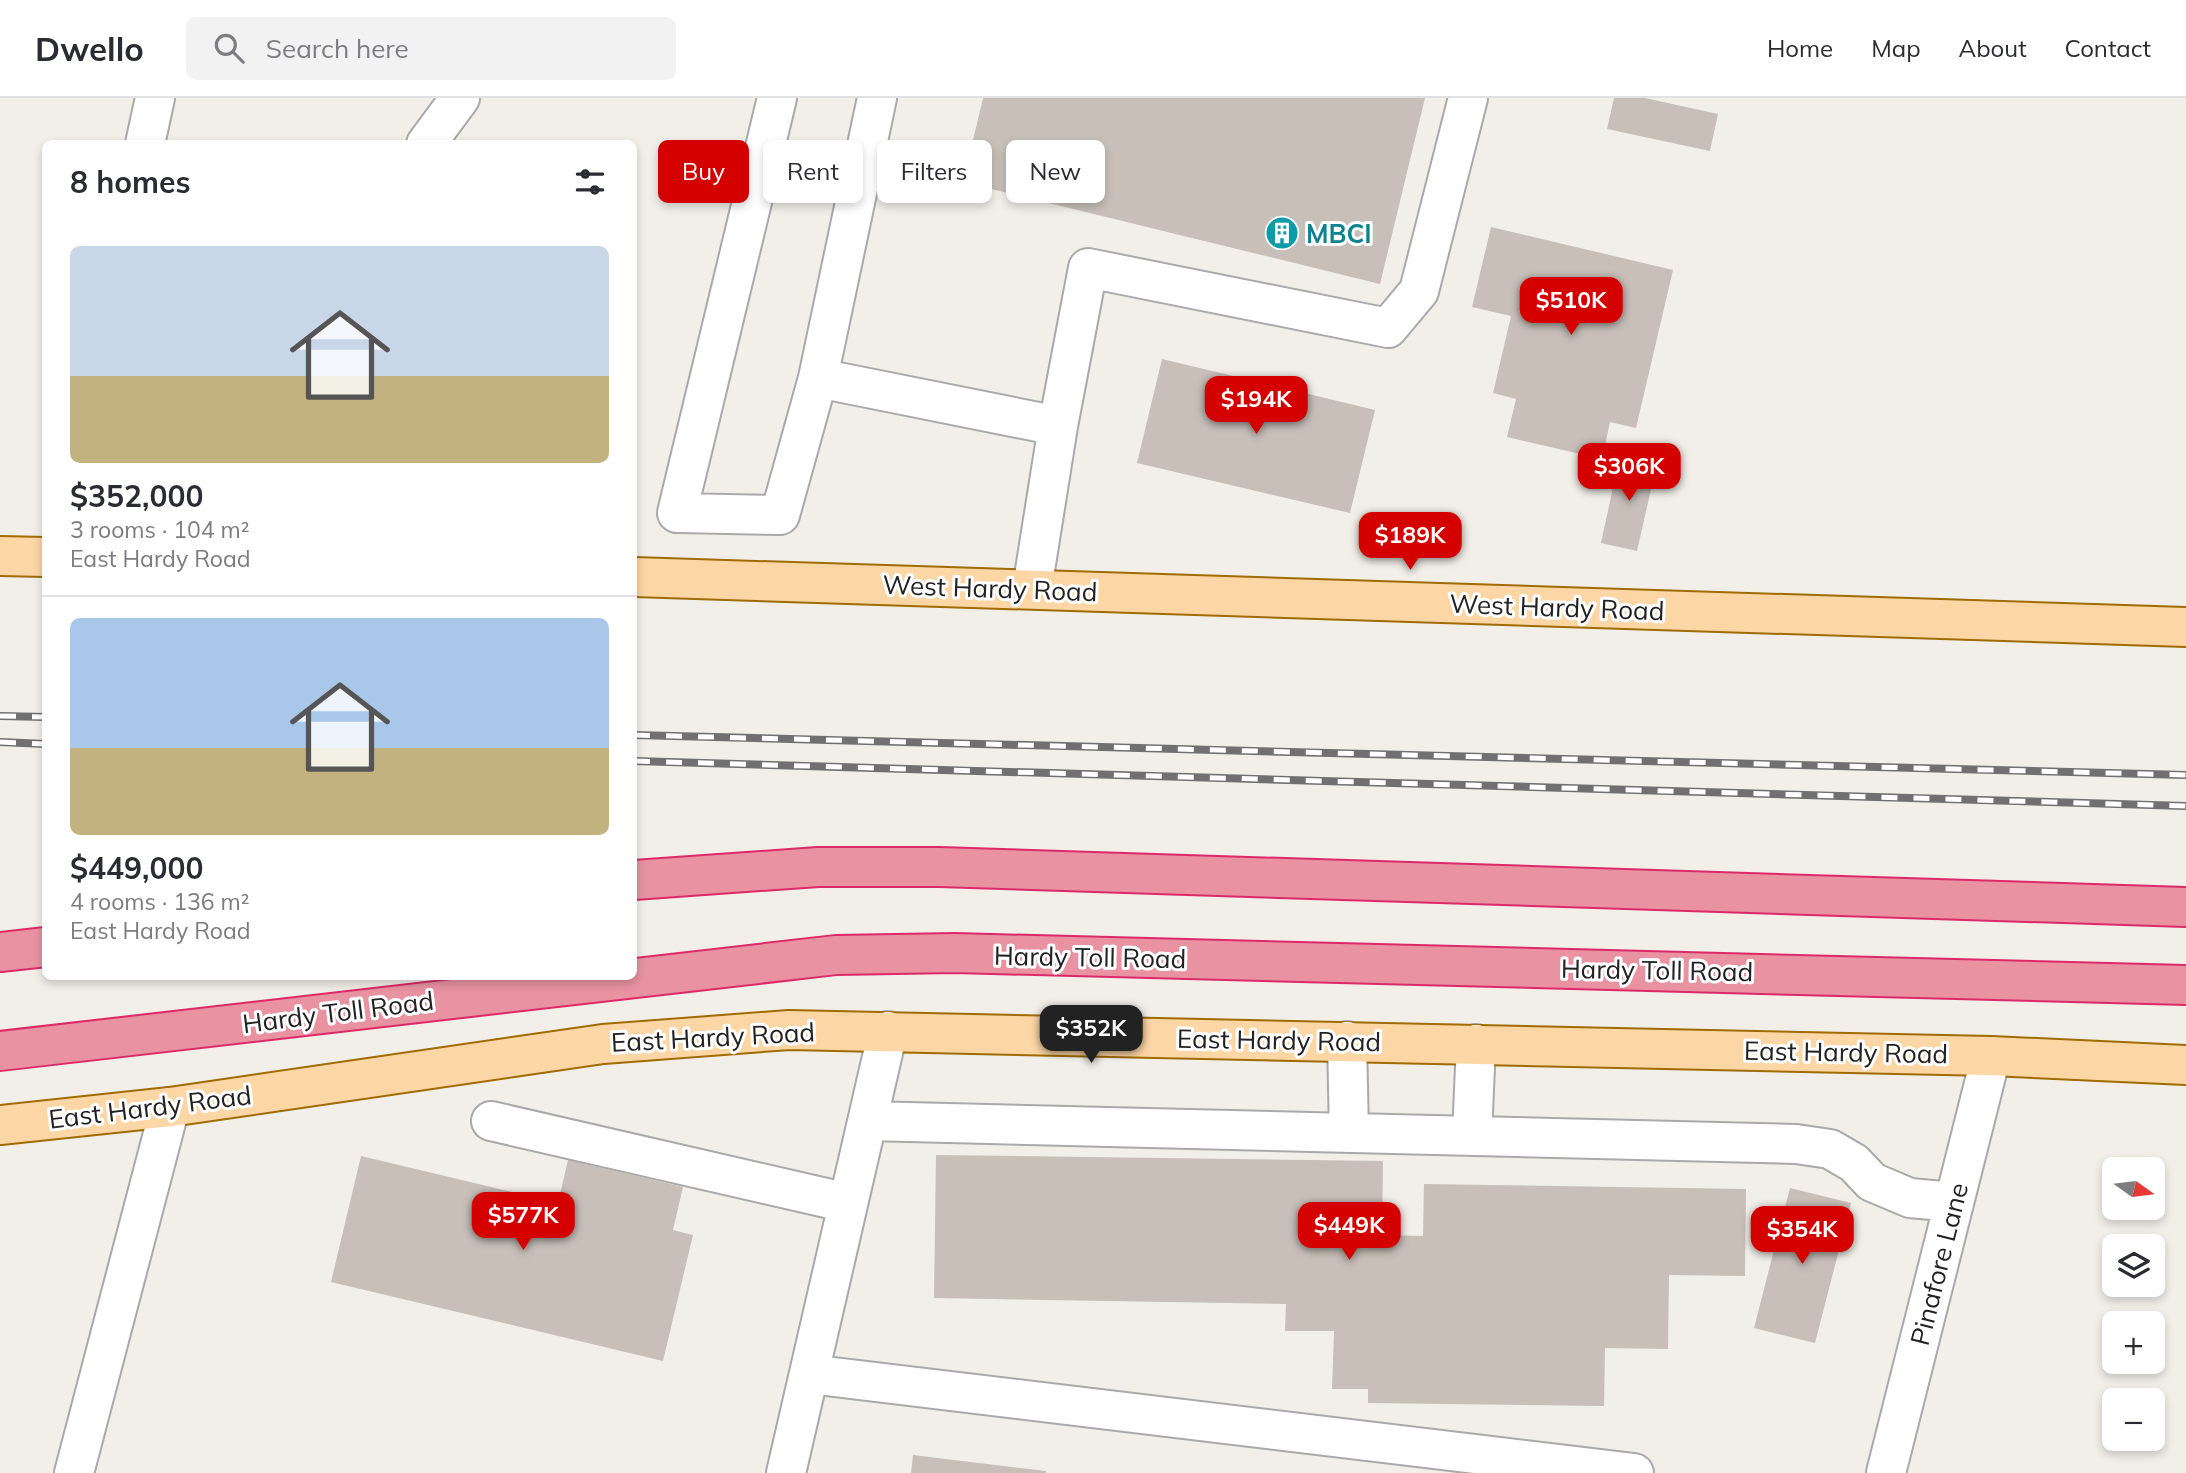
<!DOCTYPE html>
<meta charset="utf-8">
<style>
:root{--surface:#fff;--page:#f2f2f3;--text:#2b2b33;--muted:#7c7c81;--line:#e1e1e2;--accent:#d40000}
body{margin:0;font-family:Mulish,sans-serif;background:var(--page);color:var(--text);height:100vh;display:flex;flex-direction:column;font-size:26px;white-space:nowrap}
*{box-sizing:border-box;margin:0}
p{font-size:23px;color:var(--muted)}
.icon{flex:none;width:38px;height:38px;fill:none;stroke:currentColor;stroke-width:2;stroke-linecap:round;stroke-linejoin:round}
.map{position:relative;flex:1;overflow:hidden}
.panel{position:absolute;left:42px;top:42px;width:595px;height:840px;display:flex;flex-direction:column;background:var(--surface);border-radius:10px;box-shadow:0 4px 10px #0003}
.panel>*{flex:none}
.banner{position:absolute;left:658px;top:42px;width:665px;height:63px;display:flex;gap:14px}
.needle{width:46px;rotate:104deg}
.tools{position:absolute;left:2102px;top:1059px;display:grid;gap:14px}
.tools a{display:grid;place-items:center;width:63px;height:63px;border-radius:10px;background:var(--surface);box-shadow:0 4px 10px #0003;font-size:35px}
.price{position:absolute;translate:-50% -60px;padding:0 16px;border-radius:14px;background:var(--accent);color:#fff;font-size:23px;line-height:46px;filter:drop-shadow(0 2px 4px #0008)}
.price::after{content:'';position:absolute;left:50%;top:42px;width:21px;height:16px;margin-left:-10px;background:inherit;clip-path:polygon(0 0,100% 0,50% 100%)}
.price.on{background:#222;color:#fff}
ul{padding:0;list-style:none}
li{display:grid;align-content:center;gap:14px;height:371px;padding:0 28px}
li+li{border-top:2px solid var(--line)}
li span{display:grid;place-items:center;height:217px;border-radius:10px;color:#555}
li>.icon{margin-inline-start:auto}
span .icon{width:126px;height:126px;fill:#fffc;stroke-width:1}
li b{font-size:30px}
h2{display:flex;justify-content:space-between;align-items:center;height:84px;padding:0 28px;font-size:30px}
.tag{padding:0 24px;border-radius:10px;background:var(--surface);box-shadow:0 4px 10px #0003;font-size:24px;line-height:63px}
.tag.on{background:var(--accent);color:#fff}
header{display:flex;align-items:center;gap:42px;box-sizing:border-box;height:98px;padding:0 35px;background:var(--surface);border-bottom:2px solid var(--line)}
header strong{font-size:33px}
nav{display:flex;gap:38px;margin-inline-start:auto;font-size:24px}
.search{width:490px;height:63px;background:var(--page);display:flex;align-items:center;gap:18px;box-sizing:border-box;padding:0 24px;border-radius:10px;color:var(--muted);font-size:26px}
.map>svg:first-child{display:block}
.building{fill:#c7bfb8}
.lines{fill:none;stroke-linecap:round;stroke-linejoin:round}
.minor-casing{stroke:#a9a9a9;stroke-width:42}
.major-casing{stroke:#a06b00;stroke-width:42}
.highway-casing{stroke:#dc2a67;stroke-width:42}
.minor{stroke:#fff;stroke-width:38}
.major{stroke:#fcd6a4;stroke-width:38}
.highway{stroke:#e892a2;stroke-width:38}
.rail-casing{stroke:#707070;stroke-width:8}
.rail{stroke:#fff;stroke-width:5;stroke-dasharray:16;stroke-linecap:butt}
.labels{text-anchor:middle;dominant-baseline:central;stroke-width:6;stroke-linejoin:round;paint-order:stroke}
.culture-label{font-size:26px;font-weight:bold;fill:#0d838f;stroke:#fff;text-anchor:start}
.street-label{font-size:26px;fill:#222;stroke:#fff}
</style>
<header>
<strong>Dwello</strong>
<div class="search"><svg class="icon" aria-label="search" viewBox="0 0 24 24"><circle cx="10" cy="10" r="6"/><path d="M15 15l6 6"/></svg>Search here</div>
<nav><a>Home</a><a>Map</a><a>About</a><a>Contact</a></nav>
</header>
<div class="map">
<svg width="2186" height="1375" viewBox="0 0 2186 1375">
<rect width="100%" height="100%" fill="#f2efe9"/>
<!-- building -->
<path class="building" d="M983,0H1425L1380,186L963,84Z
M1614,0H1645L1718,16L1710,53L1607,31Z
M1491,129L1673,172L1636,330L1610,324L1602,361L1507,339L1516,301L1493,295L1511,218L1472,209Z
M1162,261L1375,312L1350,415L1137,365Z
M1620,357L1657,365L1637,453L1601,445Z
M936,1057L1383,1063L1382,1137L1423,1138L1424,1086L1746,1091L1745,1178L1669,1177L1668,1251L1605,1250L1604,1308L1368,1305V1291H1332L1334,1233H1285L1286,1206L934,1200Z
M361,1058L558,1105L568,1062L683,1089L673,1132L693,1137L663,1263L331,1184Z
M1790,1090L1851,1105L1815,1245L1754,1230Z
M913,1357L1046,1373V1375H911Z"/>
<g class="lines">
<defs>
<path id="minor" d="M777,0L677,415L780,417L818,280L877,0
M145,46L155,0
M426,46L460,0
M818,280L1058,328
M1032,491L1058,328L1088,170L1388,230L1419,193L1468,0
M1347,943L1349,1035
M491,1023L848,1105
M868,1023L1796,1046L1830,1051L1854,1065L1872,1084L1910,1100L1954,1104
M1472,1038L1476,946
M809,1276L1634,1375
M74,1375L170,1009
M786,1375L888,933
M1886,1375L1991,958"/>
<path id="major" d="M0,458L46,459
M634,479L2186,529
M0,1027L170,1009L603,946L789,932L1991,958L2186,967"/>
<path id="highway" d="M634,782L818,769H939L2186,809
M0,854L46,849
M0,953L836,857L955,855L2186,887"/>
</defs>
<!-- minor casing -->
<use href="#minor" class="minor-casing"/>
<!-- major casing -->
<use href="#major" class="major-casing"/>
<!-- highway casing -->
<use href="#highway" class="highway-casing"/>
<!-- minor -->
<use href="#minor" class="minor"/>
<!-- major -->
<use href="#major" class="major"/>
<!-- highway -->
<use href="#highway" class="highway"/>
<defs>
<path id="rail" d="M0,618L46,619
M634,637L2186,677
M0,644L46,646
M634,663L2186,708"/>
</defs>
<!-- rail casing -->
<use href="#rail" class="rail-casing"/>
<!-- rail -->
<use href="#rail" class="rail"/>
</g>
<!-- icons -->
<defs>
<symbol id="building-disc" viewBox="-11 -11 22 22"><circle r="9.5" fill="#0f9aa8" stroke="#fff"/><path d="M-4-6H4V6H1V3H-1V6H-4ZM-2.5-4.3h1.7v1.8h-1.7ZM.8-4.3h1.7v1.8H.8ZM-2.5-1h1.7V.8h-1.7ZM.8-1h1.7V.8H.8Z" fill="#fff"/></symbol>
</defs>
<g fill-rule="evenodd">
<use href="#building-disc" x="1263" y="116" width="38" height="38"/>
</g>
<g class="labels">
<!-- culture labels -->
<g class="culture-label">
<text x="1306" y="135">MBCI</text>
</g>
<!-- street labels -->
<g class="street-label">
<text transform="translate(990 490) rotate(2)">West Hardy Road</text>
<text transform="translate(1557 509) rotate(2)">West Hardy Road</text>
<text transform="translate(1090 859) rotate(1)">Hardy Toll Road</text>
<text transform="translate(1657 872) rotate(1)">Hardy Toll Road</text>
<text transform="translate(338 914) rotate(-7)">Hardy Toll Road</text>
<text transform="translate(713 939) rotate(-3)">East Hardy Road</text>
<text transform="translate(1279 942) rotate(1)">East Hardy Road</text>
<text transform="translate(1846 954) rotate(1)">East Hardy Road</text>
<text transform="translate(150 1009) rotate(-7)">East Hardy Road</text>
<text transform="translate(1939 1166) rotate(-76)">Pinafore Lane</text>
</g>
</g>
</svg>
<div class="tools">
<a><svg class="needle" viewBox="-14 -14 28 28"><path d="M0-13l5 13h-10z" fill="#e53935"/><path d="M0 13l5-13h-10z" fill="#7c7c81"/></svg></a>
<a><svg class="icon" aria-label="layers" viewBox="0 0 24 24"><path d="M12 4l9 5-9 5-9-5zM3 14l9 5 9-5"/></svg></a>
<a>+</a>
<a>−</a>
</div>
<b class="price" style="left:1571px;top:239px">$510K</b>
<b class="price" style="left:1256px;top:338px">$194K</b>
<b class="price" style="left:1629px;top:405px">$306K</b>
<b class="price" style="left:1410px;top:474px">$189K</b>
<b class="price on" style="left:1091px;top:967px">$352K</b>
<b class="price" style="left:523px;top:1154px">$577K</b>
<b class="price" style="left:1349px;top:1164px">$449K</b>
<b class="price" style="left:1802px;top:1168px">$354K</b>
<div class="banner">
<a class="tag on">Buy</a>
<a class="tag">Rent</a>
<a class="tag">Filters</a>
<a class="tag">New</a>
</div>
<section class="panel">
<h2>8 homes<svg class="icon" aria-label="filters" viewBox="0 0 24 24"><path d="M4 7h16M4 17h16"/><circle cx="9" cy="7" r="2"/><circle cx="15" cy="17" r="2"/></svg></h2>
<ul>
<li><span style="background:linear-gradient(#c9d6e8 60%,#c2b280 0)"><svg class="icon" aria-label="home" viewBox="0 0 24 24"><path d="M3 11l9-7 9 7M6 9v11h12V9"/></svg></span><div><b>$352,000</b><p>3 rooms · 104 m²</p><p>East Hardy Road</p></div></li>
<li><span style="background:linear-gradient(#a9c7e8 60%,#c2b280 0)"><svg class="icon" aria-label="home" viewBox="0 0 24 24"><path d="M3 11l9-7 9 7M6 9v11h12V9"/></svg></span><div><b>$449,000</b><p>4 rooms · 136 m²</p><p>East Hardy Road</p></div></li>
</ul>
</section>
</div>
